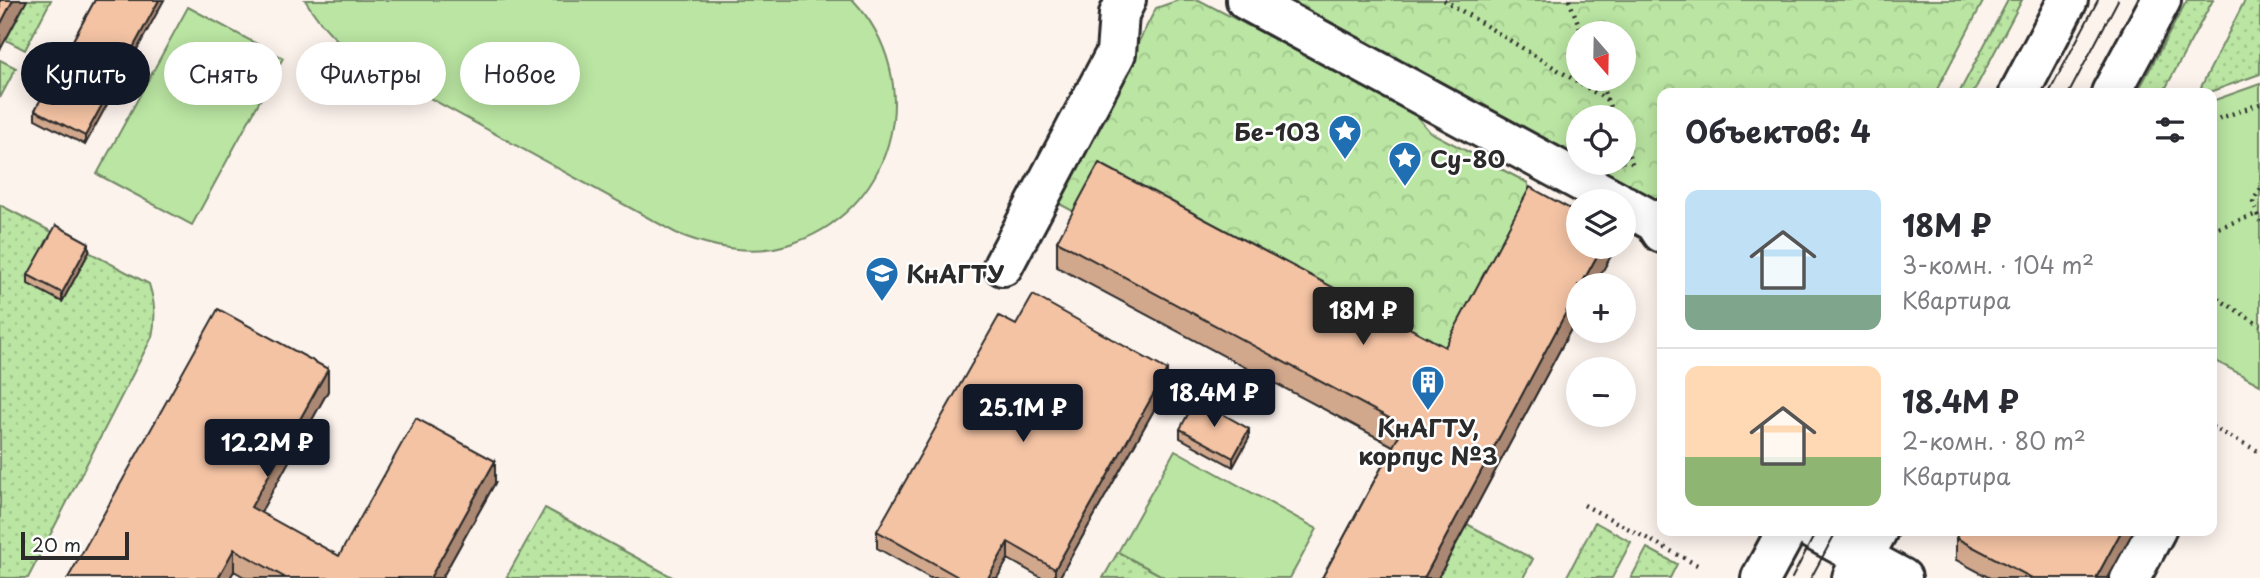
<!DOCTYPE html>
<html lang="ru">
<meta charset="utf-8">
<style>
:root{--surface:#fff;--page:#f7f7f7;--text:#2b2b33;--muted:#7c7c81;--line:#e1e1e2;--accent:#111827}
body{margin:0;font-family:"Playpen Sans",sans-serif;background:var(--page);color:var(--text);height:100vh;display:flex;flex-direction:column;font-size:26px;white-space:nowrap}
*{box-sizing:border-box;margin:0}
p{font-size:23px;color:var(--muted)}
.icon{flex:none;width:38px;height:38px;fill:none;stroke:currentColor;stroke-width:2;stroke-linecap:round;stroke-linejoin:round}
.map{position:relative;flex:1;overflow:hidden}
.details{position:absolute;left:1657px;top:88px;width:560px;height:448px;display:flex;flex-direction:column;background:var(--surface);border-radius:14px;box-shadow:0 4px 18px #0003}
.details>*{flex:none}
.hud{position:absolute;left:21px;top:42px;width:665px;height:63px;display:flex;gap:14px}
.needle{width:46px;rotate:160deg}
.tools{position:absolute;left:1566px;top:21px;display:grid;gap:14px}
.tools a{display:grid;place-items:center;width:70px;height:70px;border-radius:50%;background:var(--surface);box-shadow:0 4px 18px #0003;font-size:35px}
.scale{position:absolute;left:21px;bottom:18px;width:108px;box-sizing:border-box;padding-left:7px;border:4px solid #2b2b2b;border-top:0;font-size:19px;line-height:24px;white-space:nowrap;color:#2b2b2b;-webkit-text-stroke:5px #fff;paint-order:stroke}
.price{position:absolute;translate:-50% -60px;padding:0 16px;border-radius:7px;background:var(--accent);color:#fff;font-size:23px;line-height:46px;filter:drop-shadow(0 2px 4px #0008)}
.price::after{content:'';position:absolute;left:50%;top:42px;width:21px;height:16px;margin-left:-10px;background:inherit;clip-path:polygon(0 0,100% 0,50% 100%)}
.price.active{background:#222;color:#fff}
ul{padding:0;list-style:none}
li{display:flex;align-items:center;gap:21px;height:175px;padding:0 28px}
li+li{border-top:2px solid var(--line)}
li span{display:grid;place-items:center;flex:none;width:196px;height:140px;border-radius:14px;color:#555}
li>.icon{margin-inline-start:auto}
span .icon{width:84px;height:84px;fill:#fffc;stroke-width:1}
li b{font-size:30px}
h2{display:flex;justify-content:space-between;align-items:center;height:84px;padding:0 28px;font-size:30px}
.pill{padding:0 24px;border-radius:32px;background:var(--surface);box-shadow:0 4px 18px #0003;font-size:24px;line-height:63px}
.pill.active{background:var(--accent);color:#fff}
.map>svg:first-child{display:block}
.grass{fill:url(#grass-dots);stroke:#728866;stroke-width:2}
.forest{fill:url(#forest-crowns);stroke:#728866;stroke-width:2;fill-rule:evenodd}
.green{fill:#bae5a2;stroke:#728866;stroke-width:2}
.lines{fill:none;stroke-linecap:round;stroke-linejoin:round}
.minor-casing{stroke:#2b2b2b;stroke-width:44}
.highway-casing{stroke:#2b2b2b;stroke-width:44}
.path{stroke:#2b2b2b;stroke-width:4.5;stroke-dasharray:2 5;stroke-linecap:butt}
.minor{stroke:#fff;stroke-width:38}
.highway{stroke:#fff;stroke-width:38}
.tram{stroke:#2b2b2b;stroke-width:2}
.wall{fill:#d2a88d;stroke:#2b2b2b;stroke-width:2}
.shaded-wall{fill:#ab8873;stroke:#2b2b2b;stroke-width:2}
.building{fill:#f4c3a4;stroke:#2b2b2b;stroke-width:2}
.labels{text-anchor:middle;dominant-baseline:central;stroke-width:5;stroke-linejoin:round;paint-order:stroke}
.poi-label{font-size:24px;font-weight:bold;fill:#2b2b2b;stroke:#fff;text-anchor:start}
</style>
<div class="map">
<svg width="2260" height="578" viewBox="0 0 2260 578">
<defs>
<pattern id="grass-dots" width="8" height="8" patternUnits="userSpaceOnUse" patternTransform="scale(1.75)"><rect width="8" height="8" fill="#bae5a2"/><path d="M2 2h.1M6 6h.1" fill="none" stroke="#a0c58c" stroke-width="1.8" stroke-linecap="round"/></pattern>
<pattern id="forest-crowns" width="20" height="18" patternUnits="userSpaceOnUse" patternTransform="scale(1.75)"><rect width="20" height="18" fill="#bae5a2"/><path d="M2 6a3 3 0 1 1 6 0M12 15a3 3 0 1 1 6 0" fill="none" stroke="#a0c58c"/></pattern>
</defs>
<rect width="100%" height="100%" fill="#fdf3ed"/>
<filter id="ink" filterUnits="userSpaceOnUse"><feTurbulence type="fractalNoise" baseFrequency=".0143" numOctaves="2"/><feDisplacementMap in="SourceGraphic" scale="14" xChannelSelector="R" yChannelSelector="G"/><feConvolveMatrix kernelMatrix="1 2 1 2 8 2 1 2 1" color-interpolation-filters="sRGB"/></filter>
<g filter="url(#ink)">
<!-- grass -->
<path class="grass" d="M27,0H51L25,50L6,40Z
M2008,0H2022L1973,93H1959Z
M2187,0H2213L2163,93H2137Z
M2245,0H2260V74L2207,93H2198Z
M0,60L16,68L0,98Z
M0,205L56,234L29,284L62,301L89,252L149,284C155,303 156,318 152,337L28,578H0Z
M545,508L674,578H506Z
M1595,522L1631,542L1612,578H1566Z
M1467,524L1533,559L1523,578H1438Z
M1647,548L1677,564L1670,578H1631Z
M1118,552L1166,578H1103Z"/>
<!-- forest -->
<path class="forest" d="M1179,0H1199L1411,110L1430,132L1528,183L1530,213L1445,373L1084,217L1056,202L1156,8Z
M1269,0H1984L1935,93H1662V211ZM1578,33H1624V79H1578ZM1578,117H1624V163H1578Z"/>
<!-- green -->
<path class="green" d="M305,0H853C926,78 898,205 796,242C756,257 715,249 676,233L364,62C339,44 321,26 305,0Z
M188,7L283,58L192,225L97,174Z
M2260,84V385L2212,359V101Z
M1175,450L1317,529L1290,578H1166L1118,552Z"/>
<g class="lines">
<defs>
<path id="minor" d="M1246,0L1617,201
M1624,205L1655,222L1662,233
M1003,266L1116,53L1119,14L1126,0
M1813,530L1902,578
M2130,578L2156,530"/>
<path id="highway" d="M2019,93L2068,0
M2111,93L2161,0
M1761,578L1787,530
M1852,578L1878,530"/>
</defs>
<!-- minor casing -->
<use href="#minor" class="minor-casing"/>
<!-- highway casing -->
<use href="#highway" class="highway-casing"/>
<!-- path -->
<path class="path" d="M1444,0L1607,100
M1569,0L1582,33
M1599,79L1614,117
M2212,121L2260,104
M1624,142L1633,166
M2260,189L2253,202L2260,222
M2212,230L2257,214
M2212,295L2260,325
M2212,427L2260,452
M1584,505L1701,567"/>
<!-- minor -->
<use href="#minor" class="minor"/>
<!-- highway -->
<use href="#highway" class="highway"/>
<!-- tram -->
<path class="tram" d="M2049,93L2098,0
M2069,93L2118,0
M1792,578L1817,530
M1811,578L1837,530"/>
</g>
<!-- wall -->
<path class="wall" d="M95,0L85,145L35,119V110Z
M1057,241L1445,347L1611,247V256L1578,285V316L1438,578H1322L1393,446L1057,267Z
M89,252L62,302L28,284V275Z
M1016,325L1167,387L1059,578H1042L1008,559L997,578H930L877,548V531Z
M328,391L260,513L339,556L495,483L442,578H246L234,571L230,578H68Z
M1180,429L1249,438L1233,467L1180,438Z
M2134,530L2108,578H1990L1956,560V538Z"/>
<!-- shaded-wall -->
<path class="shaded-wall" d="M13,0H27L0,50V25Z
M159,0H164L85,145V136Z
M89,243V252L62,302V293Z
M1602,247H1611V256L1595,285H1581Z
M1578,290V316L1438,578H1424Z
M328,369V391L251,530V507Z
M1167,370V387L1059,578H1055V569Z
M1249,429V438L1233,467V458Z
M495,461V483L442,578H430Z
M2122,530H2134L2108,578H2096Z
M1008,542V559L997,578H988Z
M234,549V571L230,578H218Z"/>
<!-- building -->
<path class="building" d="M0,0H13L0,25Z
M95,0H159L85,136L35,110Z
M1099,163L1445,347L1530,187L1578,213V247H1602L1581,285H1578V290L1424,578H1322L1404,426L1057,241Z
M56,225L89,243L62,293L28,275Z
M1033,295L1167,370L1055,569L1008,542L988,578H960L877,531L999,316L1016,325Z
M218,309L328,369L251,507L339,556L416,418L495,461L430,578H286L234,549L218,578H68Z
M1196,399L1249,429L1233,458L1180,429Z
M1960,530H2122L2096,578H2032L1956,538Z"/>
</g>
<!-- icons -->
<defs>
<symbol id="sight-pin" viewBox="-11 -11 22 30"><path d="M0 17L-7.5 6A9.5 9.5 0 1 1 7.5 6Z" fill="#1f6fb2" stroke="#fff"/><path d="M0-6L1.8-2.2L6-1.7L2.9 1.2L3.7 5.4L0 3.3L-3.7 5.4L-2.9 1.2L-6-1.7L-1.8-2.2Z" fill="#fff"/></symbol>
<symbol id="university-pin" viewBox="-11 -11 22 30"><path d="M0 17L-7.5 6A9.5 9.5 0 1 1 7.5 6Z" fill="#1f6fb2" stroke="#fff"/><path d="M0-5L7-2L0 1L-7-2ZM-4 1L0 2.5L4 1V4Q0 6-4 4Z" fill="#fff"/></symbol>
<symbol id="building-pin" viewBox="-11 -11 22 30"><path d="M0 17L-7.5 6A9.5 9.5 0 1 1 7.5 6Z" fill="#1f6fb2" stroke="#fff"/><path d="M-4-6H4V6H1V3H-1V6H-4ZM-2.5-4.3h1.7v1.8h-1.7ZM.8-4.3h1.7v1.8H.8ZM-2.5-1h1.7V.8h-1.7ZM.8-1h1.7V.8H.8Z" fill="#fff"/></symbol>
</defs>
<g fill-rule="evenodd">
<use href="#sight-pin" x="1326" y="112" width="38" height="52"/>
<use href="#sight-pin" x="1386" y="139" width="38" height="52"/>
<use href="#university-pin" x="863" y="254" width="38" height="52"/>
<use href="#building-pin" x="1409" y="363" width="38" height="52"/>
</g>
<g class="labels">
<!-- poi labels -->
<g class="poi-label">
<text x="1320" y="131" text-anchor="end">Бе-103</text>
<text x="1430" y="158">Су-80</text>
<text x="906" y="273">КнАГТУ</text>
<text x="1428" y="427" text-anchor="middle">КнАГТУ,<tspan x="1428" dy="28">корпус №3</tspan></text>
</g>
</g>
</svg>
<div class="tools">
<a><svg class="needle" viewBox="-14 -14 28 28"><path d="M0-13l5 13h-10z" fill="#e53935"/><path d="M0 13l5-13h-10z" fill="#7c7c81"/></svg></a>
<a><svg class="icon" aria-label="locate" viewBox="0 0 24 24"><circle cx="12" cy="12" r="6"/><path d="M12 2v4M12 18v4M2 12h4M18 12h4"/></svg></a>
<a><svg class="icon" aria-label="layers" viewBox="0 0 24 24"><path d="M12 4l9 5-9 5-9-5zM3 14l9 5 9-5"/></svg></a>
<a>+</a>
<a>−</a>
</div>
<div class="scale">20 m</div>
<b class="price active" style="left:1363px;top:347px">18M ₽</b>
<b class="price" style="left:1214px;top:429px">18.4M ₽</b>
<b class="price" style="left:1023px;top:444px">25.1M ₽</b>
<b class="price" style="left:267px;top:479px">12.2M ₽</b>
<div class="hud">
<a class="pill active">Купить</a>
<a class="pill">Снять</a>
<a class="pill">Фильтры</a>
<a class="pill">Новое</a>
</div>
<section class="details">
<h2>Объектов: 4<svg class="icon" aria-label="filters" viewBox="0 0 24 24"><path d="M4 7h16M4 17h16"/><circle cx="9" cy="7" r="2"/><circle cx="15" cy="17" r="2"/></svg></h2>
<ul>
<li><span style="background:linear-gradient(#bfe0f5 75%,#7fa58c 0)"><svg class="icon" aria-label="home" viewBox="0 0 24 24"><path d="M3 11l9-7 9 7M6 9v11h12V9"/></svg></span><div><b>18M ₽</b><p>3-комн. · 104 m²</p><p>Квартира</p></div></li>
<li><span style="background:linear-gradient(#ffd9b3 65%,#8fb573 0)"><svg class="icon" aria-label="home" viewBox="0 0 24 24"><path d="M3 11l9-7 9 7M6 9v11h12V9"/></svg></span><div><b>18.4M ₽</b><p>2-комн. · 80 m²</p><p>Квартира</p></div></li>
</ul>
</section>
</div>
